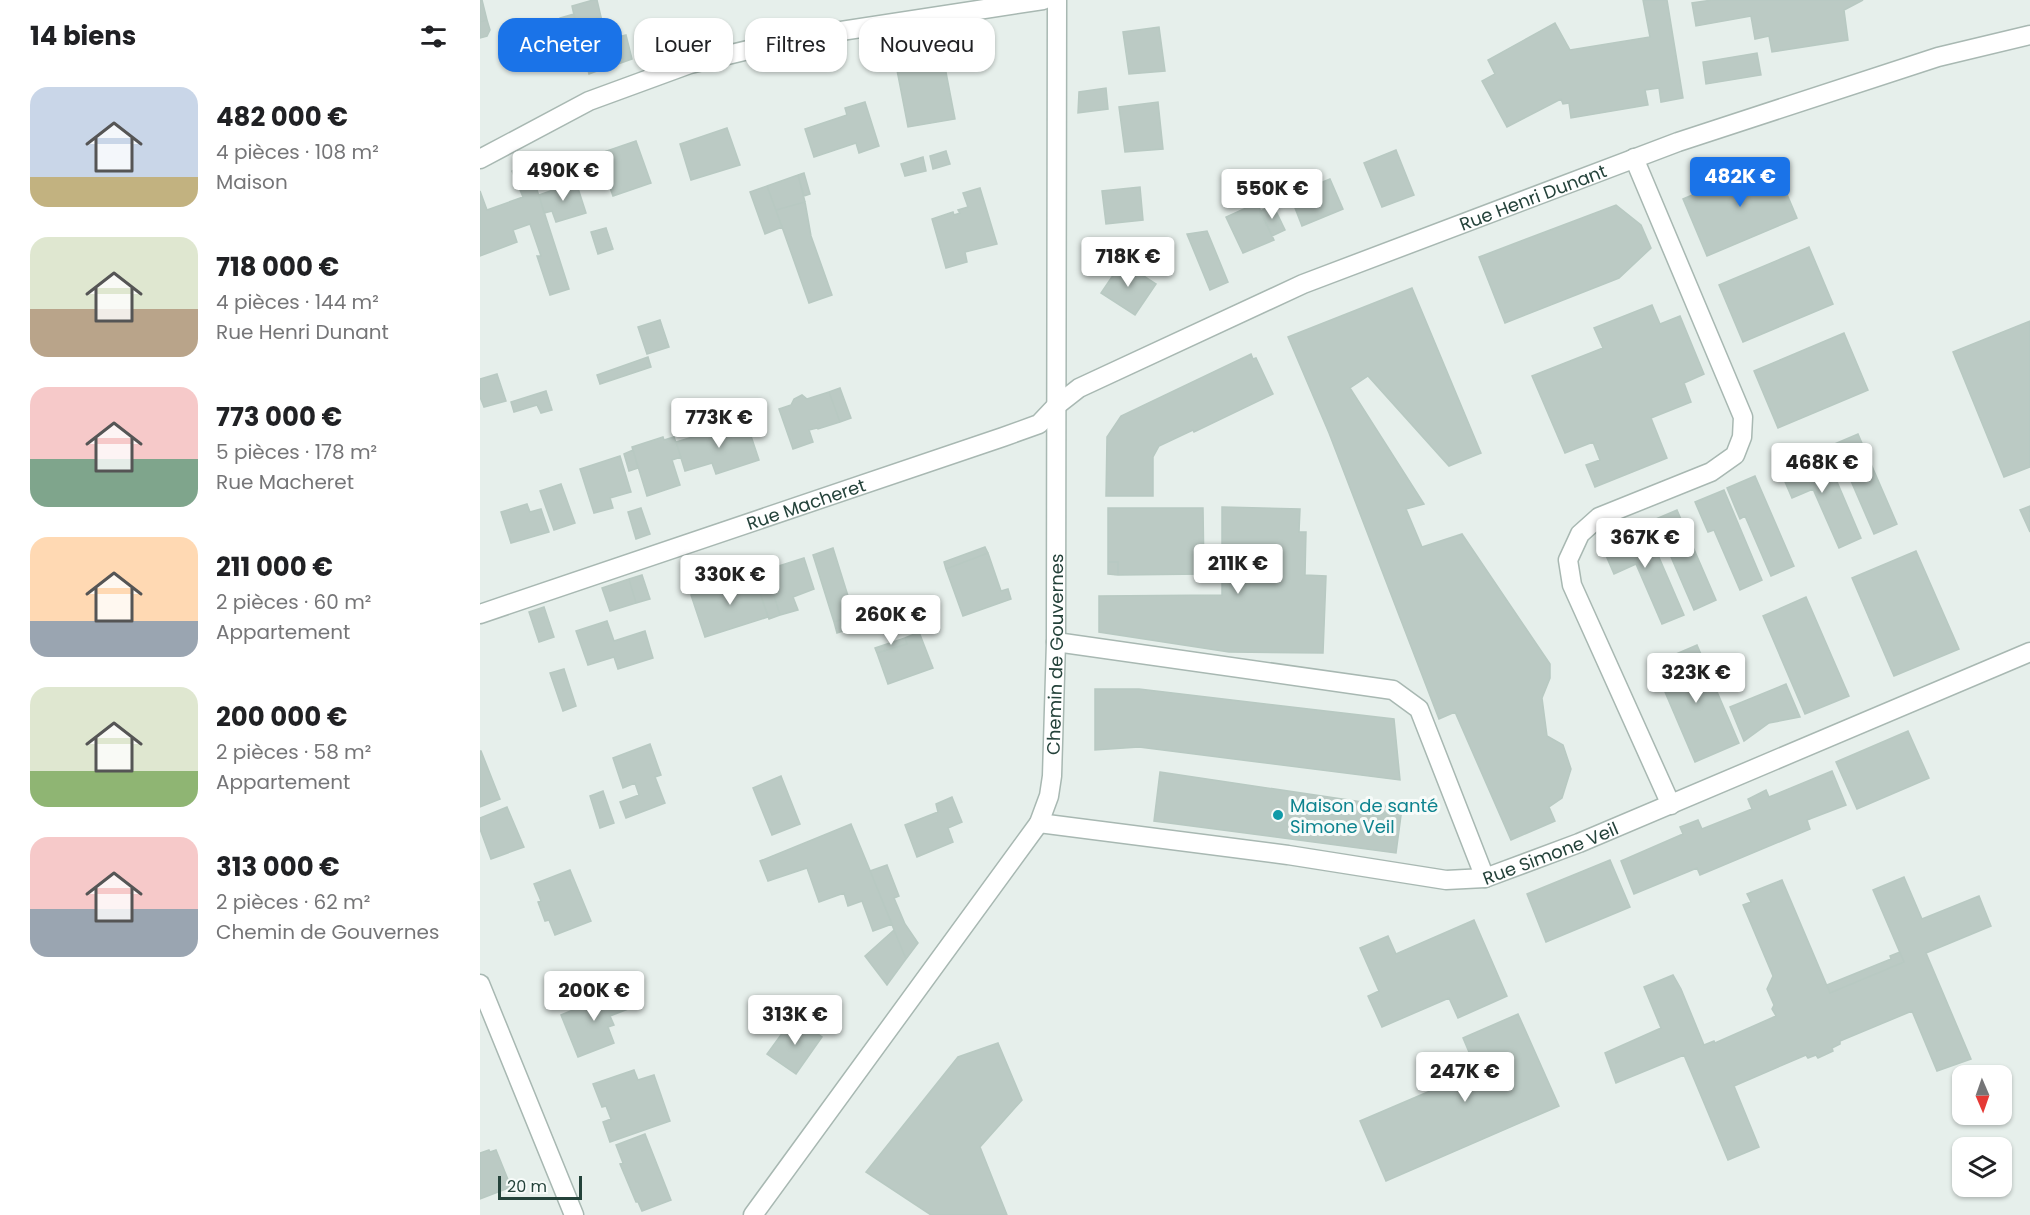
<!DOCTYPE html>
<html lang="fr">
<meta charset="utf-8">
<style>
:root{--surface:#fff;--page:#f6f6f6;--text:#202124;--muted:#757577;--accent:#1a73e8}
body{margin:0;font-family:Poppins,sans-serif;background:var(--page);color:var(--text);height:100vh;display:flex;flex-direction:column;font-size:22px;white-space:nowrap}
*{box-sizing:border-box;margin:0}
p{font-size:20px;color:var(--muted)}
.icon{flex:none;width:33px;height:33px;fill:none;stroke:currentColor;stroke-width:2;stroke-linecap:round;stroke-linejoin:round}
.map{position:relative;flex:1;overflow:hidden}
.details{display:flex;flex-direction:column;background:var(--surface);width:480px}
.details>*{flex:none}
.guide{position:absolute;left:18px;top:18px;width:570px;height:54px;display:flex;gap:12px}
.needle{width:39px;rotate:178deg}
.controls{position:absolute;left:1472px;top:1065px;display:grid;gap:12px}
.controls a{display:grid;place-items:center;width:60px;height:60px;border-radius:12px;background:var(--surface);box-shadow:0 2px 4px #0004;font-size:30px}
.scale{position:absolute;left:18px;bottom:15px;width:84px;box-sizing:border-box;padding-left:6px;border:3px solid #24423a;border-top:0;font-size:16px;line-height:21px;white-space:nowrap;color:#24423a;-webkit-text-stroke:4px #f7fbf9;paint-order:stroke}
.price{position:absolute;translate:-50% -51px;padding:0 14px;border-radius:6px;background:#fff;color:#222;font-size:20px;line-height:39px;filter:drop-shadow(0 2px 3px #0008)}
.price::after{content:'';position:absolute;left:50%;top:36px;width:18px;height:14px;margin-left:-9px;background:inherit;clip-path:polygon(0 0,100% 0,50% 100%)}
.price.active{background:var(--accent);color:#fff}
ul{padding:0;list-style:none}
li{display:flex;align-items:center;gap:18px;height:150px;padding:0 30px}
li span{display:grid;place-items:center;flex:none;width:168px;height:120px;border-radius:18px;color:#555}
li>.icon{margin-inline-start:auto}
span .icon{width:72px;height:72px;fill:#fffc;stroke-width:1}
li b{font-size:26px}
h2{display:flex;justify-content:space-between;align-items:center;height:72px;padding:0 30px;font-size:26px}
.pill{padding:0 21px;border-radius:18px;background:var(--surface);box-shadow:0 2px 4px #0004;font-size:21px;line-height:54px}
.pill.active{background:var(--accent);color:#fff}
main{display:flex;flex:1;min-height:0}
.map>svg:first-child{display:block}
.building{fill:#bbcac4;stroke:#b8c9c2;stroke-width:1.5}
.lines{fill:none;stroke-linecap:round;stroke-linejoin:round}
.minor-casing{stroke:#a8b8b2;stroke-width:21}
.minor{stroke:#fff;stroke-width:18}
.culture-dot{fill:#0f9aa8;stroke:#f7fbf9;stroke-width:2}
.labels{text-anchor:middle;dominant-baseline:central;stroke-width:6;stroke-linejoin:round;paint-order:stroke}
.street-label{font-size:18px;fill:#24423a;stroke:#f7fbf9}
.culture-label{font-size:18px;fill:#0d838f;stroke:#f7fbf9;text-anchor:start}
</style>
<main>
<section class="details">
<h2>14 biens<svg class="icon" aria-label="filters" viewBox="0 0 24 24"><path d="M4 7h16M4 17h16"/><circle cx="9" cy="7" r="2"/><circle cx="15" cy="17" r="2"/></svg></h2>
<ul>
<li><span style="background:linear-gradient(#c9d6e8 75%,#c2b280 0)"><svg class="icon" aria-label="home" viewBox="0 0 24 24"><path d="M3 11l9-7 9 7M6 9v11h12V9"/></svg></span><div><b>482 000 €</b><p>4 pièces · 108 m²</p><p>Maison</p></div></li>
<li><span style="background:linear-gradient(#dfe7d0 60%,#b9a48a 0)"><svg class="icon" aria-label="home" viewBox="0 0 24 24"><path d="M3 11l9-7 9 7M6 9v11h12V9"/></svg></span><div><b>718 000 €</b><p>4 pièces · 144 m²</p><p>Rue Henri Dunant</p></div></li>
<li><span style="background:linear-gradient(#f6c9c9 60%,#7fa58c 0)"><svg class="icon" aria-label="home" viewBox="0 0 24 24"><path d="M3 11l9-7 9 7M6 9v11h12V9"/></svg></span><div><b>773 000 €</b><p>5 pièces · 178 m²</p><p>Rue Macheret</p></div></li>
<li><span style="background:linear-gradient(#ffd9b3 70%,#9aa5b1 0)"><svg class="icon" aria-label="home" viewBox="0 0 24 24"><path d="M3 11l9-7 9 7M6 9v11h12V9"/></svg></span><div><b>211 000 €</b><p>2 pièces · 60 m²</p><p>Appartement</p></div></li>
<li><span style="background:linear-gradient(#dfe7d0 70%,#8fb573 0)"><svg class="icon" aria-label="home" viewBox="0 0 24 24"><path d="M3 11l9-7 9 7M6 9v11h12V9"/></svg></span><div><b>200 000 €</b><p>2 pièces · 58 m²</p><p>Appartement</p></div></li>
<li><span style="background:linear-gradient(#f6c9c9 60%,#9aa5b1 0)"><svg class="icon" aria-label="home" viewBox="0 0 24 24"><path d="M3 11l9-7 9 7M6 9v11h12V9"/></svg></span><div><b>313 000 €</b><p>2 pièces · 62 m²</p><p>Chemin de Gouvernes</p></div></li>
</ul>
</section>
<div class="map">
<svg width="1550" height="1215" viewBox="0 0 1550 1215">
<rect width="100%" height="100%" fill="#e6efeb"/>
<!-- building -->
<path class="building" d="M0,0H2L7,20L0,22Z
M113,0H117L121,17L96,24L92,6Z
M1163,0H1187L1203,98L1181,102L1179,88L1165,90L1168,105L1091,118L1089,103L1083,104L1081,99L1027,127L1002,81L1015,74L1008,60L1075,23L1090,50L1170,37Z
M1232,0H1383L1364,10L1368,40L1292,52L1289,36L1275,39L1271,16L1216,26L1212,3Z
M94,14L101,42L87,46L80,18Z
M121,17L122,20L114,22L125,68L109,74L96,24Z
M7,20L10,30L7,36L0,38V22Z
M679,27L685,71L649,74L643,32Z
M146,35L152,59L138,64L131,39Z
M99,43L103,61L93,64L87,46Z
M1277,53L1281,75L1226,84L1223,62Z
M464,62L475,119L428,127L417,70Z
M626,88L628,109L598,113L599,92Z
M385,102L399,146L379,153L376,143L334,157L325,129L367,115L365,108Z
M678,102L683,149L645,152L639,107Z
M247,128L260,165L211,180L200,144Z
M156,141L171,183L133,196L118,154Z
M916,150L934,195L902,207L884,163Z
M466,151L470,164L453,169L450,156Z
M443,157L446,171L425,176L421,164Z
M1293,161L1317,218L1227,256L1203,199Z
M48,162L89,289L70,295L57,256H61L50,224L33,230L37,242L0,256V191L7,210L43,197L32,171Z
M324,173L330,194L324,196L318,175Z
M318,175L325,202L296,210L287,186Z
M850,179L863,209L822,226L810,195Z
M96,182L106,213L76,222L72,211L64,213L59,195Z
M287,186L302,227L285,234L270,192Z
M660,187L663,220L626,224L622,191Z
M500,188L517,244L485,252L487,262L466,268L452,219L473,212L474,215L480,213L478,210L488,207L483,193Z
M325,202L331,236L352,295L329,303L296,210Z
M777,203L794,240L763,253L746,217Z
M793,205L805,230L792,236L780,211Z
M1136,205L1161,225L1171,248L1139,278L1025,323L999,257Z
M126,228L133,249L118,254L111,232Z
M727,231L748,282L730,290L707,234Z
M1329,247L1353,304L1263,342L1239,285Z
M642,262L676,284L655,315L621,293Z
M932,288L1001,453L969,466L888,376L870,388L944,504L926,509L942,547L982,534L1070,664V678L1062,698L1067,736L1083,745L1091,769L1082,798L1069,807L1075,821L1031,840L975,712L959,719L849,433L808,337Z
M1172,305L1180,324L1200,316L1224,374L1204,383L1211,402L1171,418L1187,458L1115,487L1106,465L1120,460L1113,442L1085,453L1052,376L1123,348L1114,328Z
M180,320L189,347L167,354L158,327Z
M1550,321V467L1524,477L1473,352Z
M1364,333L1388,390L1298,428L1274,371Z
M771,354L773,359L776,358L793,394L714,432L713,430L679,446L673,457V496H626L627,437L641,416Z
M168,357L171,367L120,384L117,375Z
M17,374L26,401L4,407L0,397V379Z
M360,388L371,418L360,422L349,392Z
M66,391L72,410L61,413L57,405L34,412L31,402Z
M349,392L360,422L338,429L337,428L329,430L333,442L313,449L299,409L311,405L314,399L322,395L327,399Z
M259,404L265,421L225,433L219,416Z
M266,421L279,460L236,474L232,463L205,471L196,442Z
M1378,434L1417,524L1394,534L1368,474L1363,476L1350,446Z
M183,437L184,440L194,437L201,457L192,460L200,485L167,496L152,447Z
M1343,449L1381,538L1359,548L1333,489L1312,498L1299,468Z
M153,450L158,468L149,471L144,454Z
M140,456L151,492L130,498L133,508L114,513L100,469Z
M1275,476L1314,566L1291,576L1265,516L1260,519L1247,488Z
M81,484L95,523L74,530L60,491Z
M1244,490L1282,580L1260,590L1234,530L1228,532L1215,502Z
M47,504L50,512L61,509L69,532L31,543L21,512Z
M1550,506V532L1540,510Z
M742,507L820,509L819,532H826L825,575L846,576L843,653L749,652L619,632V596L742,595Z
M161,508L170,534L156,539L148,512Z
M628,508H723L724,574L638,575V562H628Z
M1197,510L1236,600L1214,610L1188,550L1182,552L1169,522Z
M1165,525L1204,615L1182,624L1156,564L1134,574L1121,544Z
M505,547L508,553L466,569L464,562Z
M353,548L374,615L354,622L333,555Z
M1436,551L1479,649L1414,676L1372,578Z
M508,553L521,591L528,589L531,599L483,616L466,569Z
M324,558L334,589L313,597L318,610L300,615L286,570Z
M628,562H638V575L628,574Z
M286,570L300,615L289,619L274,575Z
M162,575L170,599L156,603L149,579Z
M274,575L288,617L225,637L211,595Z
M149,579L156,603L130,611L122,588Z
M1326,597L1369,696L1325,714L1283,616Z
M64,607L74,637L59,642L49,612Z
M366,618L369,629L357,633L354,622Z
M127,621L134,641L165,631L173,658L138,669L134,657L108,665L96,631Z
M439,632L453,668L408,684L397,653L427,644L425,638Z
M425,638L427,644L397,653L395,648Z
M1217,645L1259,743L1215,762L1173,664Z
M84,669L96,706L83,711L70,673Z
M1306,684L1320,717L1289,723L1264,741L1250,707Z
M615,689H659L914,719L920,780L659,747L615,750Z
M1428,731L1449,778L1377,809L1356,762Z
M170,744L181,775L175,777L185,803L146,818L140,802L159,795L155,783L143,788L133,758Z
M0,751H1L20,799L0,807Z
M1352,771L1366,805L1327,820L1330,829L1220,875L1217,868L1154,894L1141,861L1203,834L1200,827L1218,820L1222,829L1272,809L1268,799L1286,790L1289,797Z
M680,772L922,808L916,853L674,821Z
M301,776L320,824L292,835L273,788Z
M123,791L134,823L120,828L110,796Z
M472,797L482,822L468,828L473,842L437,857L425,825L458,812L456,804Z
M27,807L44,847L11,859L0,829V818Z
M371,824L412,924L393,931L382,901L368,906L364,893L339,902L327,868L288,881L280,861Z
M1130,860L1150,907L1066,942L1047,894Z
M407,865L419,896L414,898L425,924L438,943L426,959L390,871Z
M90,870L111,921L75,935L69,920L65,921L58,902L61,901L54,884Z
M1424,877L1442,919L1499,896L1511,926L1446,953L1491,1059L1457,1071L1432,1011L1360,1041V1044L1352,1048L1353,1051L1338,1058L1336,1055L1328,1058L1326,1055L1254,1086L1279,1147L1248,1160L1204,1055L1136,1083L1125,1053L1181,1028L1164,987L1193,975L1201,989L1224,1045L1234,1041L1235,1043L1296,1016L1292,1009L1294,1005L1287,989L1293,976L1263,905L1271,902L1267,894L1302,880L1350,993L1424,962L1393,890Z
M994,920L1027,996L978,1018L969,998L902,1027L888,996L899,991L880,948L908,936L916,954Z
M414,930L426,959L407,985L385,956Z
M1420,952L1424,962L1350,993L1347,985L1411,959L1410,956Z
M139,986L148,1009L130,1016L134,1025L128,1027L134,1043L98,1057L81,1015L117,1000L115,995Z
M1038,1014L1079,1106L906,1181L880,1121L997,1071L983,1038Z
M314,1017L342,1037L316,1074L287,1054Z
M518,1043L542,1100L500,1147L527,1215H451L386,1172L478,1057Z
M154,1070L158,1080L174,1075L190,1121L130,1142L123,1122L131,1119L126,1106L122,1107L113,1084Z
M165,1134L191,1200L162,1211L158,1202H156L140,1164L143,1163L136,1145Z
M9,1150L10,1152L16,1150L31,1187L0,1199V1153Z"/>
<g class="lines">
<defs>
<g id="minor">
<path d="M1154,158L1263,417L1262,437L1255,455L1231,472L1119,517L1100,534L1088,560L1092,585L1191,805"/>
<path d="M0,159L109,101L210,64L322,37L563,0"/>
<path id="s1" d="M0,614L523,437L559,424L576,406L599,388L823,284L1198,142L1458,57L1550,35"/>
<path d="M576,642L913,690L939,709L1005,878"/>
<path id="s2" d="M559,823L808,855L966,880L1005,878L1099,843L1550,652"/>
<path d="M0,984L94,1215"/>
<path id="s3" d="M273,1215L559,823L569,796L572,776L576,642L577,0"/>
</g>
</defs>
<!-- minor casing -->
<use href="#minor" class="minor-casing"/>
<!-- minor -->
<use href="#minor" class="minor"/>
</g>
<!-- markers -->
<circle class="culture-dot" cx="798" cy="815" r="6"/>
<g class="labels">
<!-- street labels -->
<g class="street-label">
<text stroke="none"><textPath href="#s1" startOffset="1137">Rue Henri Dunant</textPath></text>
<text stroke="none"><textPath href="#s1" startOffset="344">Rue Macheret</textPath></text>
<text stroke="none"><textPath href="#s3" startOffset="656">Chemin de Gouvernes</textPath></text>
<text stroke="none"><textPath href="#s2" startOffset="520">Rue Simone Veil</textPath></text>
</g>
<!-- culture labels -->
<g class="culture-label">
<text x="810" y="805">Maison de santé<tspan x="810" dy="21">Simone Veil</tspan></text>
</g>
</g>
</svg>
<div class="controls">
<a><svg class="needle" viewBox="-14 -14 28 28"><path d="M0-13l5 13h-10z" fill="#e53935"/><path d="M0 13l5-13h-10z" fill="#757577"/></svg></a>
<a><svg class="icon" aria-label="layers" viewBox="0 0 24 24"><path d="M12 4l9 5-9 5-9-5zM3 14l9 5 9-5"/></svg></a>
</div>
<div class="scale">20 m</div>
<b class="price" style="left:83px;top:202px">490K €</b>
<b class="price active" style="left:1260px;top:208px">482K €</b>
<b class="price" style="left:792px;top:220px">550K €</b>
<b class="price" style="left:648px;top:288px">718K €</b>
<b class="price" style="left:239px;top:449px">773K €</b>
<b class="price" style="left:1342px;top:494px">468K €</b>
<b class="price" style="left:1165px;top:569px">367K €</b>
<b class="price" style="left:758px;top:595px">211K €</b>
<b class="price" style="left:250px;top:606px">330K €</b>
<b class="price" style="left:411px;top:646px">260K €</b>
<b class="price" style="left:1216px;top:704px">323K €</b>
<b class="price" style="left:114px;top:1022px">200K €</b>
<b class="price" style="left:315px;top:1046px">313K €</b>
<b class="price" style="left:985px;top:1103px">247K €</b>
<div class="guide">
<a class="pill active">Acheter</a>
<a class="pill">Louer</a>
<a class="pill">Filtres</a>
<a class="pill">Nouveau</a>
</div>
</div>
</main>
